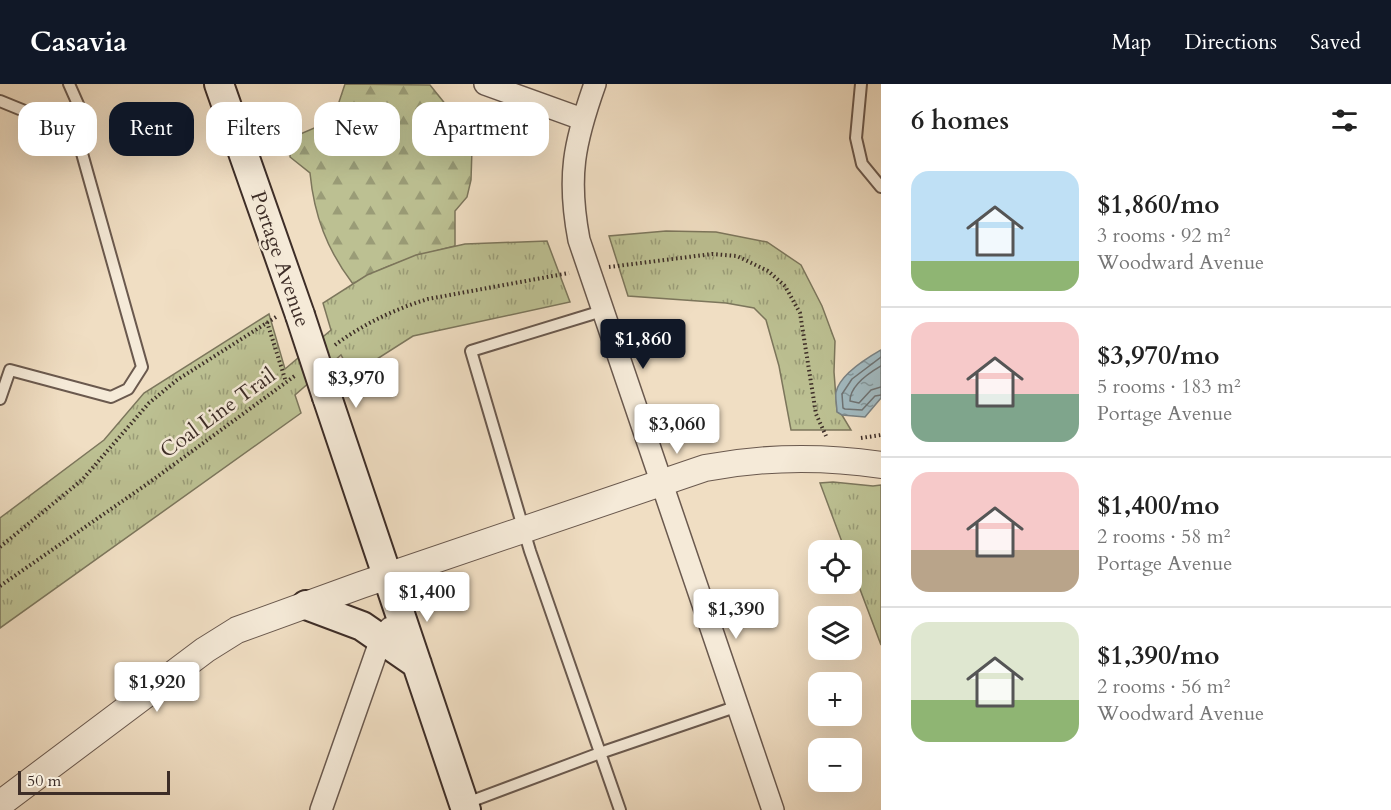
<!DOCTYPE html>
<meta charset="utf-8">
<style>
:root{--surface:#fff;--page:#f6f6f6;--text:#222;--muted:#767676;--line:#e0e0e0;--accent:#111827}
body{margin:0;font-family:Cardo,serif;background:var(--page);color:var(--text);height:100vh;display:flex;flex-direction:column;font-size:22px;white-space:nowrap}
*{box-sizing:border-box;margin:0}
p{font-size:20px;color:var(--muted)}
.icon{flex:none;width:33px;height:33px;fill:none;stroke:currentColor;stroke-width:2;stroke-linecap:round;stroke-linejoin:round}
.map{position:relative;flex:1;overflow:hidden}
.sheet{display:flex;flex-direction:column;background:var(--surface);width:510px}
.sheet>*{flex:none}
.hud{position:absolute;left:18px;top:18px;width:570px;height:54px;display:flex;gap:12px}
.controls{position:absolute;left:808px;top:456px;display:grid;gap:12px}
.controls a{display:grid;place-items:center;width:54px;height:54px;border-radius:12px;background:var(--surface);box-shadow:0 6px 24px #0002;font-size:30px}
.scale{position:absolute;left:18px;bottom:15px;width:152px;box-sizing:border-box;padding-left:6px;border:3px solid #3d2d27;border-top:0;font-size:16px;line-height:21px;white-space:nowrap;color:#3d2d27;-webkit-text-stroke:4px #f5ead8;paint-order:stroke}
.price{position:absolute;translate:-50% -51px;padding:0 14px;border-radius:6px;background:#fff;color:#222;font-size:20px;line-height:39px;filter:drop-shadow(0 2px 3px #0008)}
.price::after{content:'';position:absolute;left:50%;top:36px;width:18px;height:14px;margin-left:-9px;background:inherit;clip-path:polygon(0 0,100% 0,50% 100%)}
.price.on{background:var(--accent);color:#fff}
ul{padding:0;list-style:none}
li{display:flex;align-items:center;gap:18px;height:150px;padding:0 30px}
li+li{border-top:2px solid var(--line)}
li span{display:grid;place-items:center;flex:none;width:168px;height:120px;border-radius:18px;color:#555}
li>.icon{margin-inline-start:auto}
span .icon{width:72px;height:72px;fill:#fffc;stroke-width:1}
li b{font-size:26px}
h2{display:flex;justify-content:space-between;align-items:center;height:72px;padding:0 30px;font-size:26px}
.chip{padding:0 21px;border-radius:18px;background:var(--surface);box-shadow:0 6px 24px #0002;font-size:21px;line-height:54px}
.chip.on{background:var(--accent);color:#fff}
header{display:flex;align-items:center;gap:36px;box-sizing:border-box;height:84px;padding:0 30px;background:var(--accent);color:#fff}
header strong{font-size:28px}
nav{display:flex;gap:33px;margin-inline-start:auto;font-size:21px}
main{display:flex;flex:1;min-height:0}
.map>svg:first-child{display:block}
.forest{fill:url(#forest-firs);stroke:#7c765c;stroke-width:1.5}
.park{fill:url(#park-tufts);stroke:#7c765c;stroke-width:1.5}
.water{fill:url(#water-ripples);stroke:#798182;stroke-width:1.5}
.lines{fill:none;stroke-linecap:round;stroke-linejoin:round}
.shore{stroke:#6f7373;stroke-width:1.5}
.service-casing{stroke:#6a594e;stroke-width:14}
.minor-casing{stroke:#6a594e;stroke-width:24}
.tertiary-casing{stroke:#6a594e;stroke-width:28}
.secondary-casing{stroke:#3d2d27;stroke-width:32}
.path{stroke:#3d2d27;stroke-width:4;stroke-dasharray:1.5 3;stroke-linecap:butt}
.service{stroke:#f5ead8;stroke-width:10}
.minor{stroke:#f5ead8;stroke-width:21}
.tertiary{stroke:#f5ead8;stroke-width:26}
.secondary{stroke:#f5ead8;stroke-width:28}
.secondary-bridge-casing{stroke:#3d2d27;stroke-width:32;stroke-linecap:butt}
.secondary-bridge{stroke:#f5ead8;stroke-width:28}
.labels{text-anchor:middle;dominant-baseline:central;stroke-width:5;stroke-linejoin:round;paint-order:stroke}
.street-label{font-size:21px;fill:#3d2d27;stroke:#f5ead8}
</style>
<header>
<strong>Casavia</strong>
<nav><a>Map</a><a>Directions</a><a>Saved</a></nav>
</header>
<main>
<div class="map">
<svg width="881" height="726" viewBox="0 0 881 726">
<defs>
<pattern id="forest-firs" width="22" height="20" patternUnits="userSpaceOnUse" patternTransform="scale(1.5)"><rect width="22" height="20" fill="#bcc092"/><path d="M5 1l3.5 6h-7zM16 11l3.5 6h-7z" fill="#9a9c77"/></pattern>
<pattern id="park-tufts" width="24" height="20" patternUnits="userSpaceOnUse" patternTransform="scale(1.5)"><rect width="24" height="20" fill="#bcc092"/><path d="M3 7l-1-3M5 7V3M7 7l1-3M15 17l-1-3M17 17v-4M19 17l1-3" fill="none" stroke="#9a9c77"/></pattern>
<pattern id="water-ripples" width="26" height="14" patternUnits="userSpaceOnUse" patternTransform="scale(1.5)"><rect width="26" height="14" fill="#a1b9bf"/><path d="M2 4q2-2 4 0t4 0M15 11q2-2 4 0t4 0" fill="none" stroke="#84979b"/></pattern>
</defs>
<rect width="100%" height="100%" fill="#f0dec3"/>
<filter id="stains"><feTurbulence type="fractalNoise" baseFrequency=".00333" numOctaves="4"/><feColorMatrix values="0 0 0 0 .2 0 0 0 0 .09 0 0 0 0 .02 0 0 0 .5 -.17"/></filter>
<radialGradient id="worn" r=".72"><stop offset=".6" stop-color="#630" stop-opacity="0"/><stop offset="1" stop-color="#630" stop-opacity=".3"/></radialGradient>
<!-- forest -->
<path class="forest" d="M345,0L430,1L459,37L472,65L471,96L467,113L455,127V162C419,171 384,181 353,200C327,166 314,131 310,89L290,73L291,54L333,36Z"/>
<!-- park -->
<path class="park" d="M666,147L716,148L767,158L801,181L822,222L835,257L834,288L837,327L842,331L851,346H791L779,282L766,236L754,224L726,219L628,212L609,152Z
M547,157L570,218L413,252L352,291L341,271L295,311L301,329L0,544V434L104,356L144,309L269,230L285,285L331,246L323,219L367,191L416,171L465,160Z
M833,398L873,402L881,401V561L852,484V466H845L820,399Z"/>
<!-- water -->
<path class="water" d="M881,266V314L865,333L842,331L837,328C837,322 835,314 836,308C840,291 867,274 881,266Z"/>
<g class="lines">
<!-- shore -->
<path class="shore" d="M881,273L852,295L842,310L843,324L845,325L862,326L875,312L881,311
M881,282C869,289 850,302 850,317L859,319L871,306L881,303"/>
<defs>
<path id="service" d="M69,0L89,45
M861,0L856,54L862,80L881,103
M0,17L76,48L142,283L128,305L111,313L10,286L0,315
M602,227L471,267L530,467L620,726
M464,720L600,669L738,622"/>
<path id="minor" d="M485,0L582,35
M595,0C574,59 567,93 579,156L773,726
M321,726L381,555L390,544"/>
<path id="tertiary" d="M0,720L205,566L237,546L361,501L705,384C763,373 822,372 881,381"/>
<path id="secondary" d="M219,0L300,231
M327,313L466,726
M306,521L362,542L417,580"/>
</defs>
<!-- service casing -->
<use href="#service" class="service-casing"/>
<!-- minor casing -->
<use href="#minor" class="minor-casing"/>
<!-- tertiary casing -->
<use href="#tertiary" class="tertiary-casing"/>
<!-- secondary casing -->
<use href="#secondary" class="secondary-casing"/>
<!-- path -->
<path class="path" d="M609,183L712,170L737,172L768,187L785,202L800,229L816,330L826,352
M267,238L286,298
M335,261C363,240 395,225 428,215L569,189
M861,354L881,351
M0,463L82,396L149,319L177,296L276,233
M0,502L150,398L296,291"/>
<!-- service -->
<use href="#service" class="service"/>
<!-- minor -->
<use href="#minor" class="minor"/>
<!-- tertiary -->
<use href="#tertiary" class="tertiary"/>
<!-- secondary -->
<use href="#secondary" class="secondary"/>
<defs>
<path id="secondary-bridge" d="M300,231L327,313"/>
</defs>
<!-- secondary-bridge casing -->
<use href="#secondary-bridge" class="secondary-bridge-casing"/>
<!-- secondary-bridge -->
<use href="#secondary-bridge" class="secondary-bridge"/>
</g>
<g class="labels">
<!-- street labels -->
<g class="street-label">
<text transform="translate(280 175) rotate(71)">Portage Avenue</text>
<text transform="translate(218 329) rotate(-36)">Coal Line Trail</text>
</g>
</g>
<rect width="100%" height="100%" filter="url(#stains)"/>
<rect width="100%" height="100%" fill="url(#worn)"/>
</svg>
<div class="controls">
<a><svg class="icon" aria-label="locate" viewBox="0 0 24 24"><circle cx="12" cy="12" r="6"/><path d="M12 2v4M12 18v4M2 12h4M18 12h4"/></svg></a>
<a><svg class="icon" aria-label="layers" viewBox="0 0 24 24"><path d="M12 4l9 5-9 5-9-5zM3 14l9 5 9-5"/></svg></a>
<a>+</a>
<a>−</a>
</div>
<div class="scale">50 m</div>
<b class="price on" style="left:643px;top:286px">$1,860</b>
<b class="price" style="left:356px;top:325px">$3,970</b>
<b class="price" style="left:677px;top:371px">$3,060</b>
<b class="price" style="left:427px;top:539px">$1,400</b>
<b class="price" style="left:736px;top:556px">$1,390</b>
<b class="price" style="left:157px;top:629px">$1,920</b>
<div class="hud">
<a class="chip">Buy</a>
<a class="chip on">Rent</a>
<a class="chip">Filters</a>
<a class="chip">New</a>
<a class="chip">Apartment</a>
</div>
</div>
<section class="sheet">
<h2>6 homes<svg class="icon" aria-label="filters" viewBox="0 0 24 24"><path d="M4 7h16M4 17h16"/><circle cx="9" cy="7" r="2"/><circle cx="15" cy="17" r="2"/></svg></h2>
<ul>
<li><span style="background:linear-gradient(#bfe0f5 75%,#8fb573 0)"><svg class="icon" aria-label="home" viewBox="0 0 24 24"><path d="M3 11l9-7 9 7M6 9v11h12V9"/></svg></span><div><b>$1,860/mo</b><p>3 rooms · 92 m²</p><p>Woodward Avenue</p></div></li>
<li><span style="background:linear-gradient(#f6c9c9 60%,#7fa58c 0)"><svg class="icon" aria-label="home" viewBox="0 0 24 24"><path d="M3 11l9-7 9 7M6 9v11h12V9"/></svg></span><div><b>$3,970/mo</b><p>5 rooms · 183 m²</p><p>Portage Avenue</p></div></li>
<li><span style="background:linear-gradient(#f6c9c9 65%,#b9a48a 0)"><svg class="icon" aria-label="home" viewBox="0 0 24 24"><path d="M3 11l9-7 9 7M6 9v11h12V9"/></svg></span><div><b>$1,400/mo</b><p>2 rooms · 58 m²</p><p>Portage Avenue</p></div></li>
<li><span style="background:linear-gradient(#dfe7d0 65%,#8fb573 0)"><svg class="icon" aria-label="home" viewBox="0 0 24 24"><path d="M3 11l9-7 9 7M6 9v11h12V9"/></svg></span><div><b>$1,390/mo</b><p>2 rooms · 56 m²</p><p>Woodward Avenue</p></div></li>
</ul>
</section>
</main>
